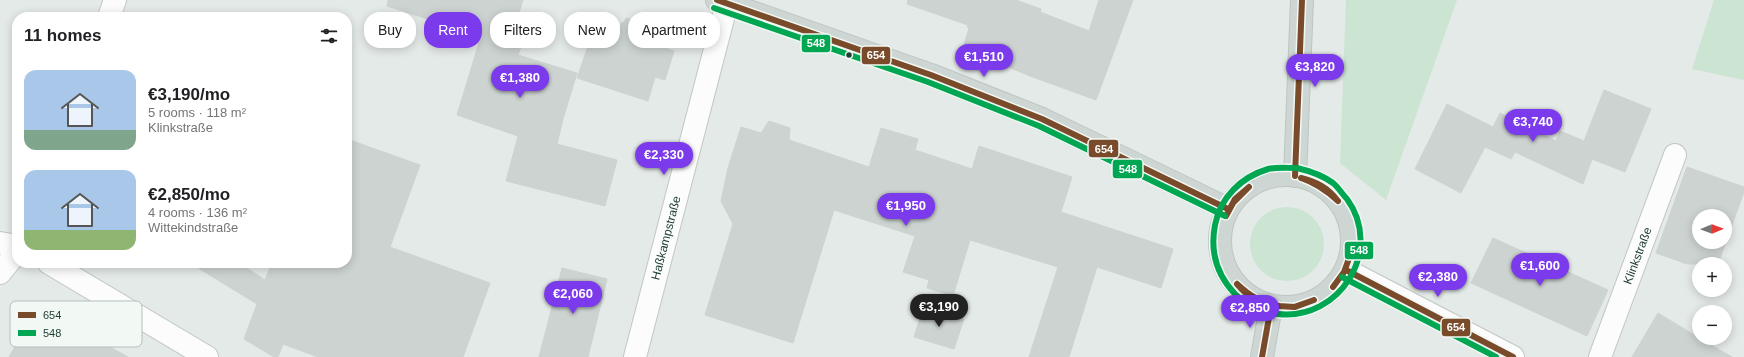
<!DOCTYPE html>
<meta charset="utf-8">
<style>
:root{--surface:#fff;--page:#f2f2f2;--text:#202124;--muted:#757577;--accent:#7c3aed}
body{margin:0;font-family:Helvetica,sans-serif;background:var(--page);color:var(--text);height:100vh;display:flex;flex-direction:column;font-size:15px;white-space:nowrap}
*{box-sizing:border-box;margin:0}
p{font-size:13px;color:var(--muted)}
.icon{flex:none;width:22px;height:22px;fill:none;stroke:currentColor;stroke-width:2;stroke-linecap:round;stroke-linejoin:round}
.map{position:relative;flex:1;overflow:hidden}
.drawer{position:absolute;left:12px;top:12px;width:340px;height:256px;display:flex;flex-direction:column;background:var(--surface);border-radius:16px;box-shadow:0 2px 10px #0003}
.drawer>*{flex:none}
.guide{position:absolute;left:364px;top:12px;width:380px;height:36px;display:flex;gap:8px}
.needle{width:26px;rotate:89deg}
.fabs{position:absolute;left:1692px;top:209px;display:grid;gap:8px}
.fabs a{display:grid;place-items:center;width:40px;height:40px;border-radius:50%;background:var(--surface);box-shadow:0 2px 10px #0003;font-size:20px}
.price{position:absolute;translate:-50% -34px;padding:0 9px;border-radius:14px;background:var(--accent);color:#fff;font-size:13px;line-height:26px;filter:drop-shadow(0 1px 2px #0008)}
.price::after{content:'';position:absolute;left:50%;top:24px;width:12px;height:9px;margin-left:-6px;background:inherit;clip-path:polygon(0 0,100% 0,50% 100%)}
.price.active{background:#222;color:#fff}
ul{padding:0;list-style:none}
li{display:flex;align-items:center;gap:12px;height:100px;padding:0 12px}
li span{display:grid;place-items:center;flex:none;width:112px;height:80px;border-radius:12px;color:#555}
li>.icon{margin-inline-start:auto}
span .icon{width:48px;height:48px;fill:#fffc;stroke-width:1}
li b{font-size:17px}
h2{display:flex;justify-content:space-between;align-items:center;height:48px;padding:0 12px;font-size:17px}
.tag{padding:0 14px;border-radius:16px;background:var(--surface);box-shadow:0 2px 10px #0003;font-size:14px;line-height:36px}
.tag.active{background:var(--accent);color:#fff}
.map>svg:first-child{display:block}
.green{fill:#cce4d2}
.building{fill:#ccd3d0;stroke:#cdd3d0;fill-rule:evenodd}
.lines{fill:none;stroke-linecap:round;stroke-linejoin:round}
.minor-casing{stroke:#c1c7c4;stroke-width:24}
.major-casing{stroke:#bcc6c2;stroke-width:24}
.minor{stroke:#fbfcfb;stroke-width:22}
.major{stroke:#cdd6d3;stroke-width:22}
.bus-1-casing{stroke:#f2f9f5;stroke-width:9}
.bus-2-casing{stroke:#f2f9f5;stroke-width:9}
.bus-1{stroke:#7a4b2a;stroke-width:6}
.bus-2{stroke:#00a651;stroke-width:6}
.bus-dot{fill:#203f34;stroke:#f2f9f5;stroke-width:1.5}
.labels{text-anchor:middle;dominant-baseline:central;stroke-width:3.5;stroke-linejoin:round;paint-order:stroke}
.street-label{font-size:12px;fill:#203f34;stroke:#f2f9f5}
.key{fill:#f2f9f5;stroke:#b3c1bb;stroke-width:1}
.key-label{font-size:11px;fill:#203f34}
.line-badge{stroke:#f2f9f5;stroke-width:1.5}
.badge-label{font-size:11px;text-anchor:middle;font-weight:bold;fill:#fff}
</style>
<div class="map">
<svg width="1744" height="357" viewBox="0 0 1744 357">
<rect width="100%" height="100%" fill="#e4eae7"/>
<!-- green -->
<path class="green" d="M1346,0H1457L1386,200L1340,163Z
M1714,0H1744V80L1692,69Z
M1250 244a37 37 0 1 1 74 0a37 37 0 1 1-74 0Z"/>
<!-- building -->
<path class="building" d="M388,0H523L512,35L524,39L518,55L577,73L563,119L557,144L617,160L605,206L506,181L518,136L457,115L481,36L387,6Z
M908,0H1016L1041,9L1040,12L1089,31L1099,0H1133L1096,100L1030,76L963,48L969,28L967,27L968,25L907,4Z
M626,18L670,33L665,48L674,51L665,80L655,77L648,101L577,78L595,26L619,33L622,22L624,23Z
M1604,90L1651,109L1625,172L1592,159L1583,184L1515,152L1511,159L1485,147L1461,193L1415,169L1447,104L1493,127L1500,113L1556,141L1560,131L1584,141Z
M769,121L790,128L789,140L869,167L881,128L918,139L915,150L972,169L979,146L1072,177L1061,212L1173,249L1161,288L1097,267L1069,357H1029L1058,267L970,240L953,296L927,288L929,280L903,272L915,236L834,210L793,343L705,315L733,224L721,201L728,168L741,127L761,133Z
M347,139L420,165L390,247L490,283L463,357H318L283,344L278,357H274L244,339L257,304L190,263H239L265,280L272,263H347Z
M1687,167L1744,187V192L1718,264H1687L1656,253ZM1699,216H1725V242H1699Z
M1493,238L1608,290L1587,336L1471,283Z
M562,268L607,279L588,357H539Z
M924,306L964,319L954,349L914,337Z
M44,310L128,357H9L34,313Z
M1658,313L1699,338L1732,357H1632Z"/>
<g class="lines">
<defs>
<g id="minor">
<path d="M109,17L115,0"/>
<path d="M0,243L17,246"/>
<path d="M49,263L207,357"/>
<path d="M1346,270L1513,357"/>
<path d="M0,273L17,252"/>
<path id="s1" d="M635,357L727,3"/>
<path id="s2" d="M1600,357L1675,155"/>
</g>
<path id="major" d="M717,0L931,75L1042,119L1228,209
M1220 241a66 66 0 1 1 132 0a66 66 0 1 1-132 0Z
M1295,176L1302,0
M1262,357L1271,306"/>
</defs>
<!-- minor casing -->
<use href="#minor" class="minor-casing"/>
<!-- major casing -->
<use href="#major" class="major-casing"/>
<!-- minor -->
<use href="#minor" class="minor"/>
<!-- major -->
<use href="#major" class="major"/>
<defs>
<path id="bus-1" d="M717,0L931,75L1042,119L1228,209
M1295,176L1302,0
M1301,178C1317,182 1328,188 1338,201
M1301,178C1316,183 1326,190 1338,201
M1226,216L1235,199L1249,187
M1226,216L1233,203L1249,187
M1346,270L1513,357
M1237,284C1250,296 1261,303 1279,306
M1237,284C1248,297 1262,306 1279,306
M1333,287L1344,272L1351,253
M1333,287L1344,272L1351,253
M1279,306L1295,307L1314,300
M1279,306L1294,307L1314,300
M1262,357L1271,306"/>
<path id="bus-2" d="M714,8L928,82L1039,126L1225,216
M1295,168C1286,168 1277,167 1268,169C1241,177 1220,198 1215,225C1210,251 1217,275 1235,294C1247,307 1261,312 1278,314C1340,321 1384,250 1347,199C1342,194 1339,188 1333,183C1322,175 1310,171 1297,168
M1342,277L1496,357"/>
</defs>
<!-- bus-1 casing -->
<use href="#bus-1" class="bus-1-casing"/>
<!-- bus-2 casing -->
<use href="#bus-2" class="bus-2-casing"/>
<!-- bus-1 -->
<use href="#bus-1" class="bus-1"/>
<!-- bus-2 -->
<use href="#bus-2" class="bus-2"/>
</g>
<!-- markers -->
<circle class="bus-dot" cx="849" cy="55" r="3.5"/>
<g class="labels">
<!-- street labels -->
<g class="street-label">
<text stroke="none"><textPath href="#s1" startOffset="123">Haßkampstraße</textPath></text>
<text stroke="none"><textPath href="#s2" startOffset="108">Klinkstraße</textPath></text>
</g>
</g>
<!-- legend -->
<rect x="10" y="301" width="132" height="46" rx="6" class="key"/>
<rect x="18" y="312" width="18" height="6" fill="#7a4b2a"/>
<rect x="18" y="330" width="18" height="6" fill="#00a651"/>
<g class="key-label">
<text x="43" y="319">654</text>
<text x="43" y="337">548</text>
</g>
<g class="line-badge">
<rect x="801" y="34" width="30" height="19" rx="4" fill="#00a651"/>
<rect x="861" y="46" width="30" height="19" rx="4" fill="#7a4b2a"/>
<rect x="1088" y="139" width="31" height="19" rx="4" fill="#7a4b2a"/>
<rect x="1112" y="159" width="31" height="20" rx="4" fill="#00a651"/>
<rect x="1344" y="241" width="30" height="19" rx="4" fill="#00a651"/>
<rect x="1441" y="318" width="30" height="19" rx="4" fill="#7a4b2a"/>
</g>
<g class="badge-label">
<text x="816" y="47">548</text>
<text x="876" y="59">654</text>
<text x="1104" y="153">654</text>
<text x="1128" y="173">548</text>
<text x="1359" y="254">548</text>
<text x="1456" y="331">654</text>
</g>
</svg>
<div class="fabs">
<a><svg class="needle" viewBox="-14 -14 28 28"><path d="M0-13l5 13h-10z" fill="#e53935"/><path d="M0 13l5-13h-10z" fill="#757577"/></svg></a>
<a>+</a>
<a>−</a>
</div>
<b class="price" style="left:984px;top:78px">€1,510</b>
<b class="price" style="left:1315px;top:88px">€3,820</b>
<b class="price" style="left:520px;top:99px">€1,380</b>
<b class="price" style="left:1533px;top:143px">€3,740</b>
<b class="price" style="left:664px;top:176px">€2,330</b>
<b class="price" style="left:906px;top:227px">€1,950</b>
<b class="price" style="left:1540px;top:287px">€1,600</b>
<b class="price" style="left:1438px;top:298px">€2,380</b>
<b class="price" style="left:573px;top:315px">€2,060</b>
<b class="price active" style="left:939px;top:328px">€3,190</b>
<b class="price" style="left:1250px;top:329px">€2,850</b>
<div class="guide">
<a class="tag">Buy</a>
<a class="tag active">Rent</a>
<a class="tag">Filters</a>
<a class="tag">New</a>
<a class="tag">Apartment</a>
</div>
<section class="drawer">
<h2>11 homes<svg class="icon" aria-label="filters" viewBox="0 0 24 24"><path d="M4 7h16M4 17h16"/><circle cx="9" cy="7" r="2"/><circle cx="15" cy="17" r="2"/></svg></h2>
<ul>
<li><span style="background:linear-gradient(#a9c7e8 75%,#7fa58c 0)"><svg class="icon" aria-label="home" viewBox="0 0 24 24"><path d="M3 11l9-7 9 7M6 9v11h12V9"/></svg></span><div><b>€3,190/mo</b><p>5 rooms · 118 m²</p><p>Klinkstraße</p></div></li>
<li><span style="background:linear-gradient(#a9c7e8 75%,#8fb573 0)"><svg class="icon" aria-label="home" viewBox="0 0 24 24"><path d="M3 11l9-7 9 7M6 9v11h12V9"/></svg></span><div><b>€2,850/mo</b><p>4 rooms · 136 m²</p><p>Wittekindstraße</p></div></li>
</ul>
</section>
</div>
